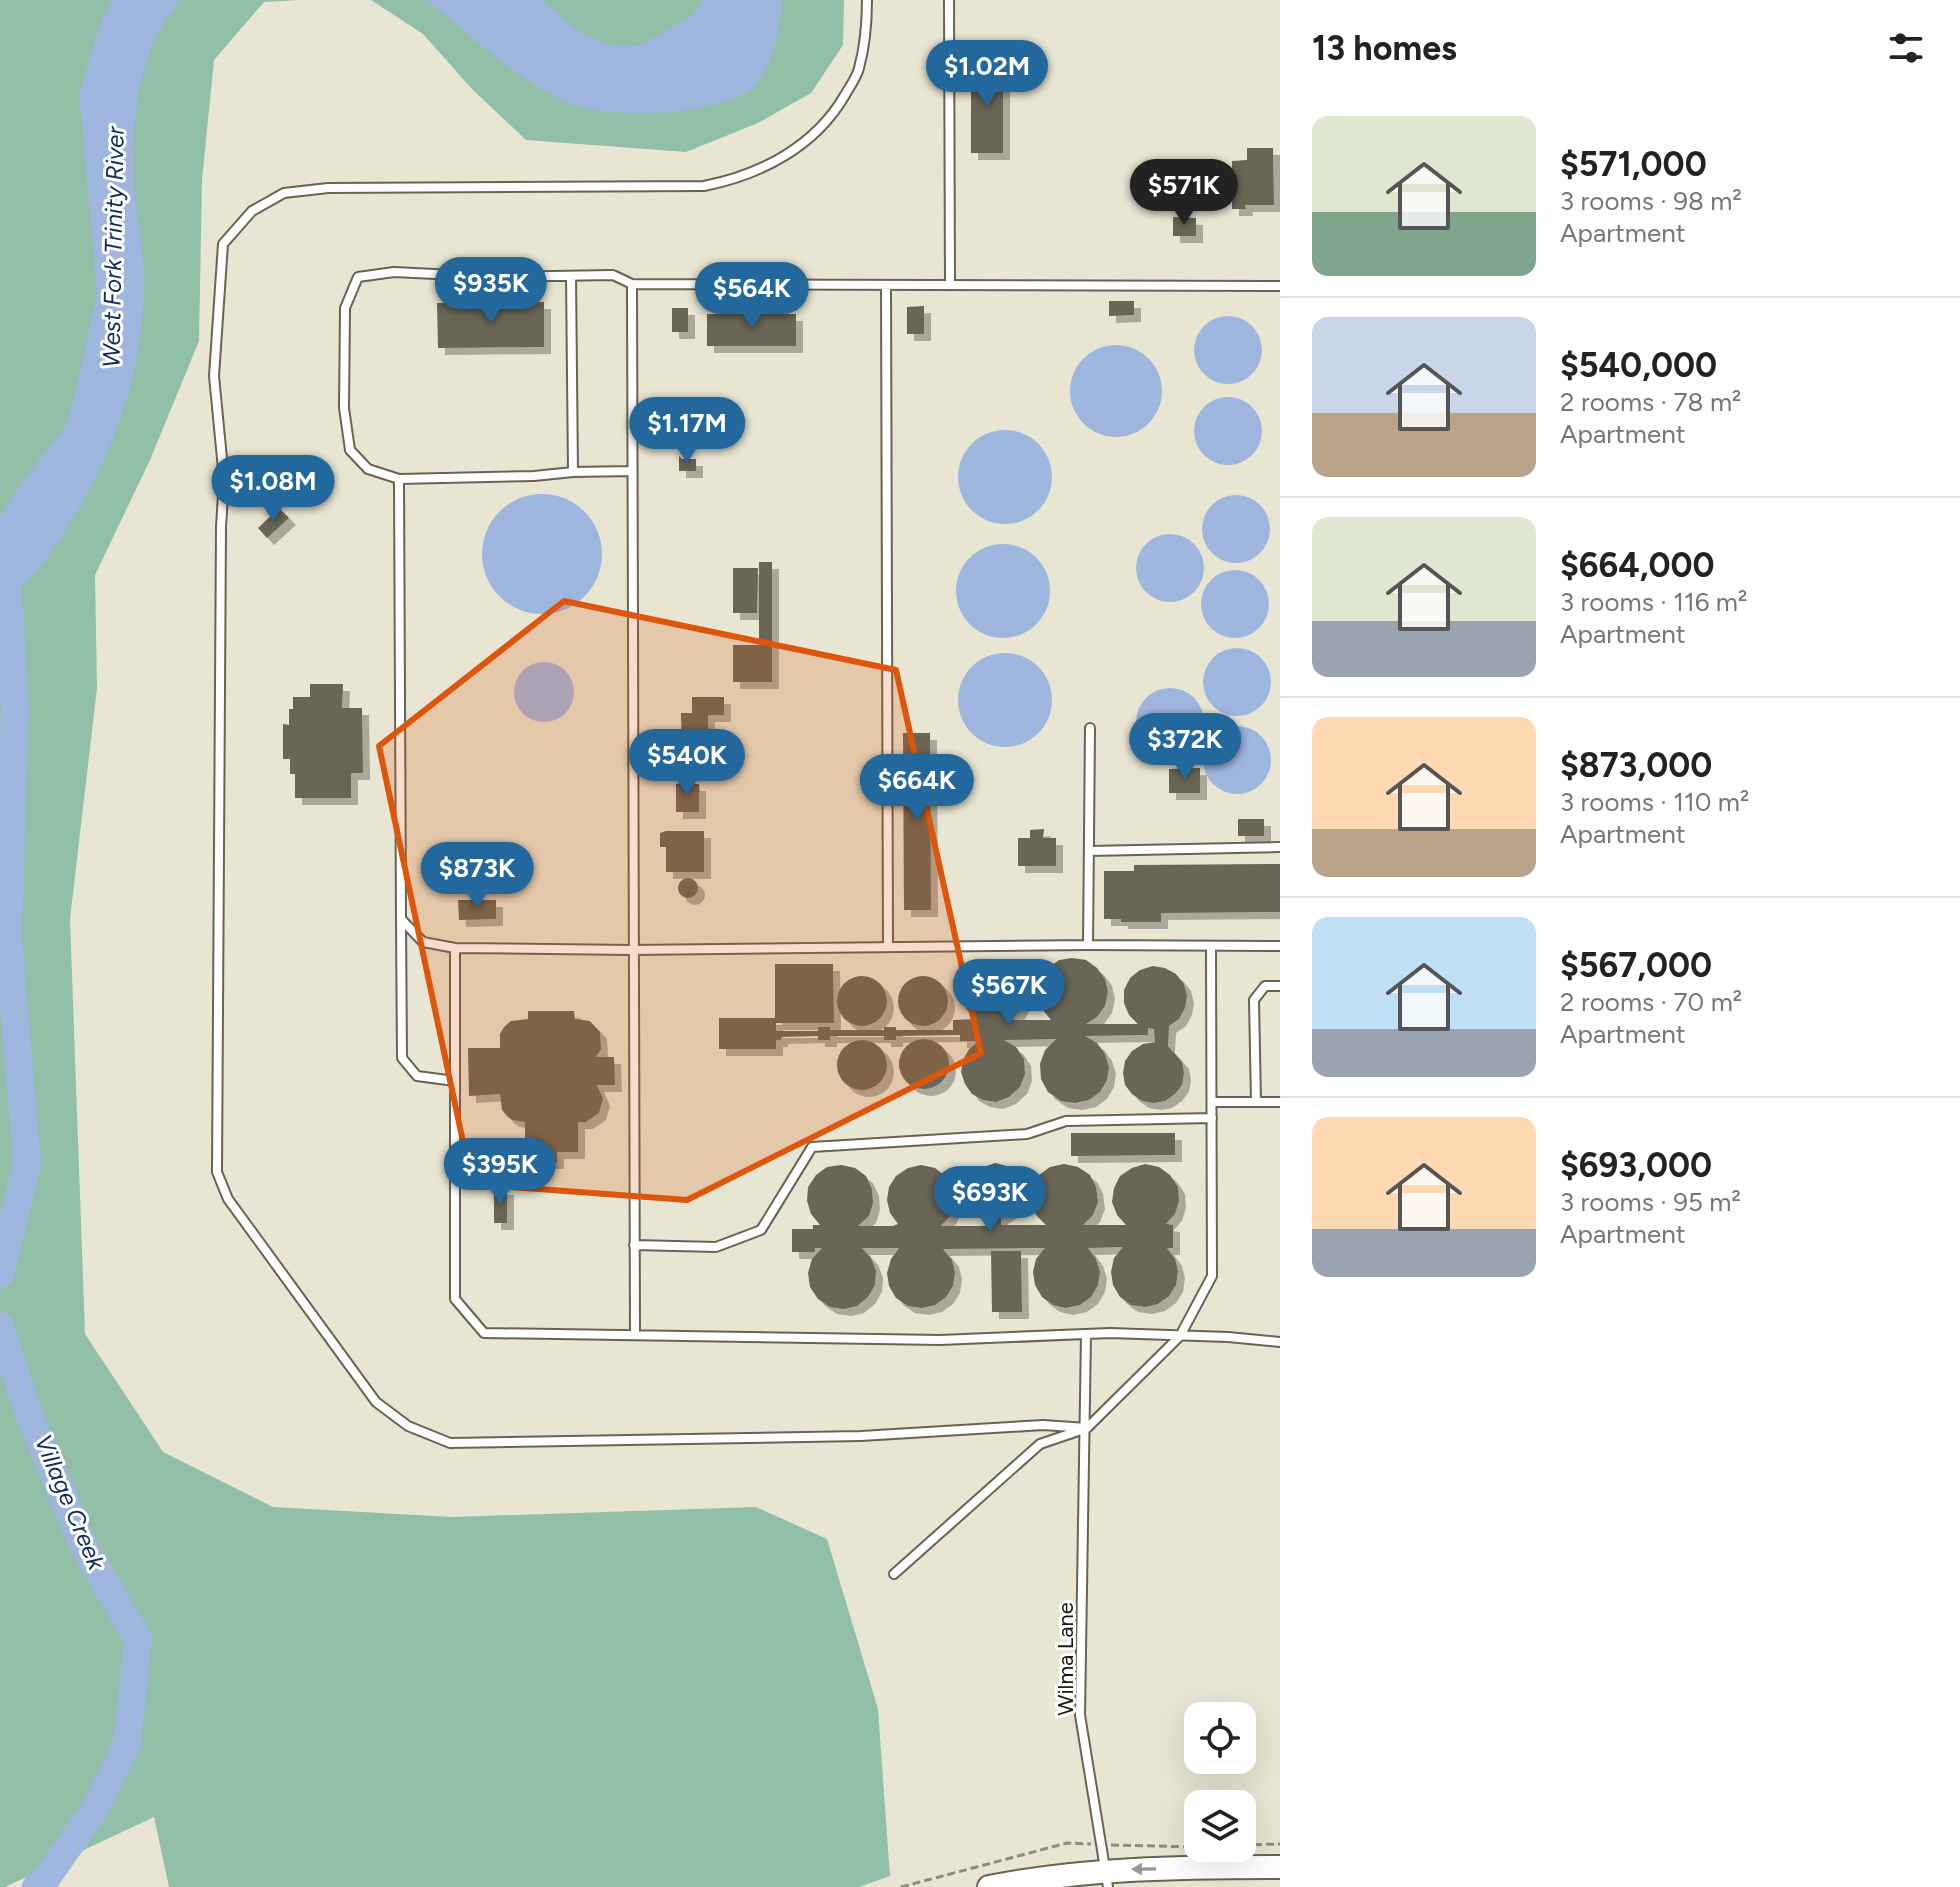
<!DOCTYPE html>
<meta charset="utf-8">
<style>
:root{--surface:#fff;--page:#f2f2f2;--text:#222;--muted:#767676;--line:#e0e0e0;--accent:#23689d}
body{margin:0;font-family:Figtree,sans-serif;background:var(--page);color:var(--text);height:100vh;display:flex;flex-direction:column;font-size:30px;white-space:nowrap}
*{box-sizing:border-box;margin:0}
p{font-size:26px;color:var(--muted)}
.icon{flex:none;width:44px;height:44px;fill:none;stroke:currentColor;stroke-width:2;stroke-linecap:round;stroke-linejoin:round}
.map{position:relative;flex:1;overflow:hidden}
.details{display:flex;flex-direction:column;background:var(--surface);width:680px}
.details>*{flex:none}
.buttons{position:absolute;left:1184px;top:1702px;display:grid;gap:16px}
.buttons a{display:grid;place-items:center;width:72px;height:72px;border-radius:16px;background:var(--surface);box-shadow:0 8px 32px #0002;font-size:40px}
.price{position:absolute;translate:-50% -68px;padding:0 18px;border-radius:28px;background:var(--accent);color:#fff;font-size:26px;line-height:52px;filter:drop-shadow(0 2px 4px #0008)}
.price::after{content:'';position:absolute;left:50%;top:48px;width:24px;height:18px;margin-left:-12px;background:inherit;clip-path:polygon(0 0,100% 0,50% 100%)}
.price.selected{background:#222;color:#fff}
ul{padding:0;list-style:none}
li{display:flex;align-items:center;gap:24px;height:200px;padding:0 32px}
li+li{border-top:2px solid var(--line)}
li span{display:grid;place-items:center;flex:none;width:224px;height:160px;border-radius:16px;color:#555}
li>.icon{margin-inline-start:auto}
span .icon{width:96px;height:96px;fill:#fffc;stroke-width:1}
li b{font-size:34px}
h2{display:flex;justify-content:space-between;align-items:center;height:96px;padding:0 32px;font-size:34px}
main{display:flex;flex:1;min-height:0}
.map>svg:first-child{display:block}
.green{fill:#91bfa8}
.water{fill:#9fb6de}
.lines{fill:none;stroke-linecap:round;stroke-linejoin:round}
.river{stroke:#9fb6de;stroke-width:28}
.building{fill:#696656;filter:url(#shadow)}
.lane-casing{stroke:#676453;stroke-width:12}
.secondary-casing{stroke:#676453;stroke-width:26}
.path{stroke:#8f8d7f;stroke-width:3;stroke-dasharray:8 4;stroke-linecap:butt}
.lane{stroke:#fff;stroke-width:8}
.secondary{stroke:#fff;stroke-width:22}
.oneway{fill:#979793}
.marked{fill:#de560c;fill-opacity:0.2;stroke:#de560c;stroke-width:6;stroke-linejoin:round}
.labels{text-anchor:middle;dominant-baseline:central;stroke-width:6;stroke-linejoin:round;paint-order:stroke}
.street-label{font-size:22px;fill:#181710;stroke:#fff}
.water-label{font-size:24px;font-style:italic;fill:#102b5b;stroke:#fff}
</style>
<main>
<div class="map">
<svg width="1280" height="1887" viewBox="0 0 1280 1887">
<defs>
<filter id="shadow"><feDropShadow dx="7" dy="7" stdDeviation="0" flood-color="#0004"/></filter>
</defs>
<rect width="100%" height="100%" fill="#e8e5d2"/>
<!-- green -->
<path class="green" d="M0,0H301L264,2L214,60L202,180L199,341L150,460L95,575L97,688L70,919L85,1334L163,1452L273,1507L451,1517L756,1507L827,1539L878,1709L890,1876L859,1887H169L154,1817L5,1887H0V927L9,863L0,907Z
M371,0H844L843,45L811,93L758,123L686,152L526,140L472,89L423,34Z"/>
<!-- water -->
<path class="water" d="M112,0H179C171,14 160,27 154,42C135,85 131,140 134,186C137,221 145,255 144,289C142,373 115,449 72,520C54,550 33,584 0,600V517L24,479L68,423L97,295L79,92L102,19Z
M427,0H541L583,34L609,45L639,46L693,15L702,0H783C779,29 775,64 754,86C725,117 603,120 565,102C514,77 471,36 427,0Z
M1194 350a34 34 0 1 1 68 0a34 34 0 1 1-68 0Z
M1070 391a46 46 0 1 1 92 0a46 46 0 1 1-92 0Z
M1194 431a34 34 0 1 1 68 0a34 34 0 1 1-68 0Z
M958 477a47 47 0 1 1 94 0a47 47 0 1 1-94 0Z
M482 554a60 60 0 1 1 120 0a60 60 0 1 1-120 0Z
M1202 529a34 34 0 1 1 68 0a34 34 0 1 1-68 0Z
M1136 568a34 34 0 1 1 68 0a34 34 0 1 1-68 0Z
M956 591a47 47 0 1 1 94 0a47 47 0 1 1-94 0Z
M1201 604a34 34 0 1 1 68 0a34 34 0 1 1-68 0Z
M1203 682a34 34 0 1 1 68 0a34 34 0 1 1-68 0Z
M958 700a47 47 0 1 1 94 0a47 47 0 1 1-94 0Z
M514 692a30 30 0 1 1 60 0a30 30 0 1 1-60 0Z
M1136 722a34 34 0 1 1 68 0a34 34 0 1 1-68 0Z
M1203 760a34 34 0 1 1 68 0a34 34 0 1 1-68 0Z"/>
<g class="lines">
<!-- river -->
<path class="river" d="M0,1274L27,1164L8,937L15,707L6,559
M0,1326L27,1409L83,1545L138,1639L127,1743L95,1809L45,1880L36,1887"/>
</g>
<!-- building -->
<path class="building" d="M971,63H1003V153H971Z
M1247,148H1273L1274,205H1245L1246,209H1232V161L1247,160Z
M1173,217L1196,218V236H1173Z
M1109,301H1134V315L1109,316Z
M544,302V347L438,348L437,303Z
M924,306V334H907V307Z
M672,308H688V332H672Z
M707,314H796V346H707Z
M679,456L682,459H696V471H679Z
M279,508L289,518L267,538L258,528Z
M759,562H772V682H733V645H759Z
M733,568H758L757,613H733Z
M310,684H343L342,708H362L363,773H351V798H295V774H290V759H283V724L289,725V709H293V697H310Z
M692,697H724V715H708L709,756L682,755L681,713H692Z
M903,733H930L931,910H904Z
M1200,768V793H1169V769Z
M693,781V784H699V812H676V784Z
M1238,819H1264V836H1238Z
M1044,829L1043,838H1056V866H1018V838H1030V830Z
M666,831H704V872H666V847H660V833Z
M1280,864V912L1161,913V922H1121V919H1104V871H1134V865Z
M678 888a10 10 0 1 1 20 0a10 10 0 1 1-20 0Z
M458,900H496V919L459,920Z
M1072,958L1086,960L1097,968L1105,979L1108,992L1105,1006L1097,1017L1086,1024H1138L1129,1015L1124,1003V990L1130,978L1140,970L1153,966L1165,968L1176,974L1184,984L1187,996L1185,1008L1179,1019L1169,1026L1168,1046L1182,1062L1184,1073L1182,1085L1175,1094L1165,1101L1154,1103L1142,1101L1132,1094L1125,1085L1123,1073L1125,1061L1132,1051L1143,1044L1155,1042L1154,1029L1148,1028V1035L1085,1036L1097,1043L1105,1054L1109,1067L1107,1080L1100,1092L1089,1100L1075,1103L1061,1101L1048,1092L1041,1079L1040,1064L1045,1050L1056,1039L1004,1040L1016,1047L1024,1059L1025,1074L1020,1087L1009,1097L996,1102L983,1100L972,1094L965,1084L961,1072L963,1060L969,1049L979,1041H960V1035L896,1036V1040H884V1036H830V1040H818V1036L781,1037V1040H776V1049H719V1018H775V964H833L834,1023H776V1031H818V1027H830V1030H884V1027H896V1030H953V1020L977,1019L967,1010L962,997L963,984L968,972L979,964L991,960L1003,961L1014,968L1022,977L1025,989L1024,1001L1018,1012L1009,1020H1051L1042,1009L1038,995L1040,981L1047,969L1059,960Z
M898 1001a25 25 0 1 1 50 0a25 25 0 1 1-50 0Z
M837 1001a25 25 0 1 1 50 0a25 25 0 1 1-50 0Z
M528,1011H574L575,1019L590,1021L600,1032L601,1049L596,1057H614L615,1085H597L603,1099L599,1113L586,1122H578V1152H557V1162H525V1122L512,1120L507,1116L502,1110L500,1094L469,1096L468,1048H500V1034L504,1027L511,1021L528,1019Z
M899 1064a25 25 0 1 1 50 0a25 25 0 1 1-50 0Z
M837 1065a25 25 0 1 1 50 0a25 25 0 1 1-50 0Z
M1071,1133H1175V1155L1071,1156Z
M995,1163L1007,1166L1016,1173L1022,1184V1196L1017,1207L1001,1217V1225H1046L1036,1215L1031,1202L1032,1188L1039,1175L1050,1167L1064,1164L1078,1167L1090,1175L1096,1187L1098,1202L1093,1215L1083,1225H1126L1117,1215L1112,1202L1114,1188L1120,1176L1132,1168L1145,1164L1159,1167L1170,1175L1178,1187L1179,1201L1175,1214L1166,1224L1173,1225V1248H1167L1175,1259L1178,1271L1176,1285L1169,1296L1158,1304L1145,1307L1131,1305L1120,1297L1113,1285L1111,1272L1114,1258L1123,1247L1088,1248L1096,1259L1100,1272L1098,1285L1091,1297L1080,1305L1066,1308L1053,1305L1042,1297L1035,1285L1033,1272L1036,1259L1045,1248L943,1249L952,1260L955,1272L953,1286L946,1297L935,1305L922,1308L908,1306L896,1298L889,1286L887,1273L891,1259L899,1248H862L871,1258L876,1271L875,1285L868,1297L857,1306L844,1309L830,1307L818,1299L810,1287L808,1273L812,1259L822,1248H815V1252H792V1229H813V1225H820L811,1214L807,1201L808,1187L816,1175L827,1167L841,1165L855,1168L866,1176L872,1189L873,1203L869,1216L858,1226H893L898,1224L890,1213L887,1200L889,1187L896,1176L908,1168L921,1165L935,1168L946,1177L953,1189L954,1202L950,1216L941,1226H989V1217L978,1213L971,1205L967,1187L976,1170Z
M494,1188H507V1223H494Z
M991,1251H1021L1022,1312H992Z"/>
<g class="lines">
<defs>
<path id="lane" d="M867,0C867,23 865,46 859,68C857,77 850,86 845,95C815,147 760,175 704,186L328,188L284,193L252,211L223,244L214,376L224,479L221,527L217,1172L228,1199L376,1402L408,1426L450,1443L861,1436L1043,1425L1087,1428
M949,0L950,285
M886,285L888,947
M573,472L632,471
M399,479L534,476L573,472L571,276
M1089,851L1280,847
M401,920L402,1058L417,1076L455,1081
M1088,945L1090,728
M1280,946L1088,945L632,950L455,948V1299L484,1333L940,1340L1110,1333L1228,1337L1280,1342
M455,948L423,942L401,919L399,479L368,469L350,450L344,408L345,308L358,277L394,272L496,277L613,275L632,284
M1212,1102H1280
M1256,1102L1254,1000L1265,986H1280
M634,1245L716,1247L761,1230L812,1147L1027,1134L1066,1121L1212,1118
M635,1334L632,284L1280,286
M1086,1334L1080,1715L1108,1887
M894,1574L1040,1444L1087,1428L1180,1336L1212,1276L1211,946"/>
<path id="secondary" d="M989,1887C1085,1868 1182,1867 1280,1867"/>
</defs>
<!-- lane casing -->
<use href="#lane" class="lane-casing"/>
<!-- secondary casing -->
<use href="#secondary" class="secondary-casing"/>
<!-- path -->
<path class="path" d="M1111,1845L1198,1847
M1242,1845L1280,1844
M901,1887L1067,1843L1091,1844"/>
<!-- lane -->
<use href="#lane" class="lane"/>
<!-- secondary -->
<use href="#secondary" class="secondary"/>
</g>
<!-- one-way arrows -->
<defs><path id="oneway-solid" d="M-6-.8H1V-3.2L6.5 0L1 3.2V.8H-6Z" transform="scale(2)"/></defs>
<use class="oneway" href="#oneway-solid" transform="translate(1144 1869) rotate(179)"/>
<!-- marked area -->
<path class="marked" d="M564,601L896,670L981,1053L687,1200L472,1184L379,746Z"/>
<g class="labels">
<!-- street labels -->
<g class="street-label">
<text transform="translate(1065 1659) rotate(-90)">Wilma Lane</text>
</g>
<!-- water labels -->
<g class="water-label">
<text transform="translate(113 247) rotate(-89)">West Fork Trinity River</text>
<text transform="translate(70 1502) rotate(67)">Village Creek</text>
</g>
</g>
</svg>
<div class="buttons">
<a><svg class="icon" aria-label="locate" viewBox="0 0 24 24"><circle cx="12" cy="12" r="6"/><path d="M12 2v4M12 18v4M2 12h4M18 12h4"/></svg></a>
<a><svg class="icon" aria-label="layers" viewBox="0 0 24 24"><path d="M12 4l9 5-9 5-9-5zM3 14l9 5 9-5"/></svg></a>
</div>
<b class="price" style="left:987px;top:108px">$1.02M</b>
<b class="price selected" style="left:1184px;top:227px">$571K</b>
<b class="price" style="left:491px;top:325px">$935K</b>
<b class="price" style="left:752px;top:330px">$564K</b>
<b class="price" style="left:687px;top:465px">$1.17M</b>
<b class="price" style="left:273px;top:523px">$1.08M</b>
<b class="price" style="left:1185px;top:781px">$372K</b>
<b class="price" style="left:687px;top:797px">$540K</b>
<b class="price" style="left:917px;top:822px">$664K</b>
<b class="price" style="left:477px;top:910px">$873K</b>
<b class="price" style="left:1009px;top:1027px">$567K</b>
<b class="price" style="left:500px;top:1206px">$395K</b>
<b class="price" style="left:990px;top:1234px">$693K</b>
</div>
<section class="details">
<h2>13 homes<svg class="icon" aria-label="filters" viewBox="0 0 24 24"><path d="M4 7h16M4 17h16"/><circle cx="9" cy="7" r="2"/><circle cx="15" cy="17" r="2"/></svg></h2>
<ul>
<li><span style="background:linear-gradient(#dfe7d0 60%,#7fa58c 0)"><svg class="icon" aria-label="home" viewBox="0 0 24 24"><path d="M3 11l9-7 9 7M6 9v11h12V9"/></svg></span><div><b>$571,000</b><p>3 rooms · 98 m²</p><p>Apartment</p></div></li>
<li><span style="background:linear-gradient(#c9d6e8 60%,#b9a48a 0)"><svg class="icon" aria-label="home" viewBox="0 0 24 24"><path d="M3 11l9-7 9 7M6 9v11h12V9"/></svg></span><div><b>$540,000</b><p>2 rooms · 78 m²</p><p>Apartment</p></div></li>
<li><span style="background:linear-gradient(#dfe7d0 65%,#9aa5b1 0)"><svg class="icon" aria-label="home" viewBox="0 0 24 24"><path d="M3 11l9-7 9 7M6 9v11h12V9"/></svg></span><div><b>$664,000</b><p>3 rooms · 116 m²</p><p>Apartment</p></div></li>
<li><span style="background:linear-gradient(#ffd9b3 70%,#b9a48a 0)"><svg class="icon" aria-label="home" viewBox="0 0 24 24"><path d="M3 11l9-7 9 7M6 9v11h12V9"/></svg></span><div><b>$873,000</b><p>3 rooms · 110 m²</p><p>Apartment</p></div></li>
<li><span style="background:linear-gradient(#bfe0f5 70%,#9aa5b1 0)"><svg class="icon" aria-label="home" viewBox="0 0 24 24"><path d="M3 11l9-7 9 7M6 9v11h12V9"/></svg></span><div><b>$567,000</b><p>2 rooms · 70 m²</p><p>Apartment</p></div></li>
<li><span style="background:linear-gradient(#ffd9b3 70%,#9aa5b1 0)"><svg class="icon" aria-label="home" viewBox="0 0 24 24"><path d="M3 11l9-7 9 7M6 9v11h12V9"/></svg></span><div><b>$693,000</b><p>3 rooms · 95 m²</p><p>Apartment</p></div></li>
</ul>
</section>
</main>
